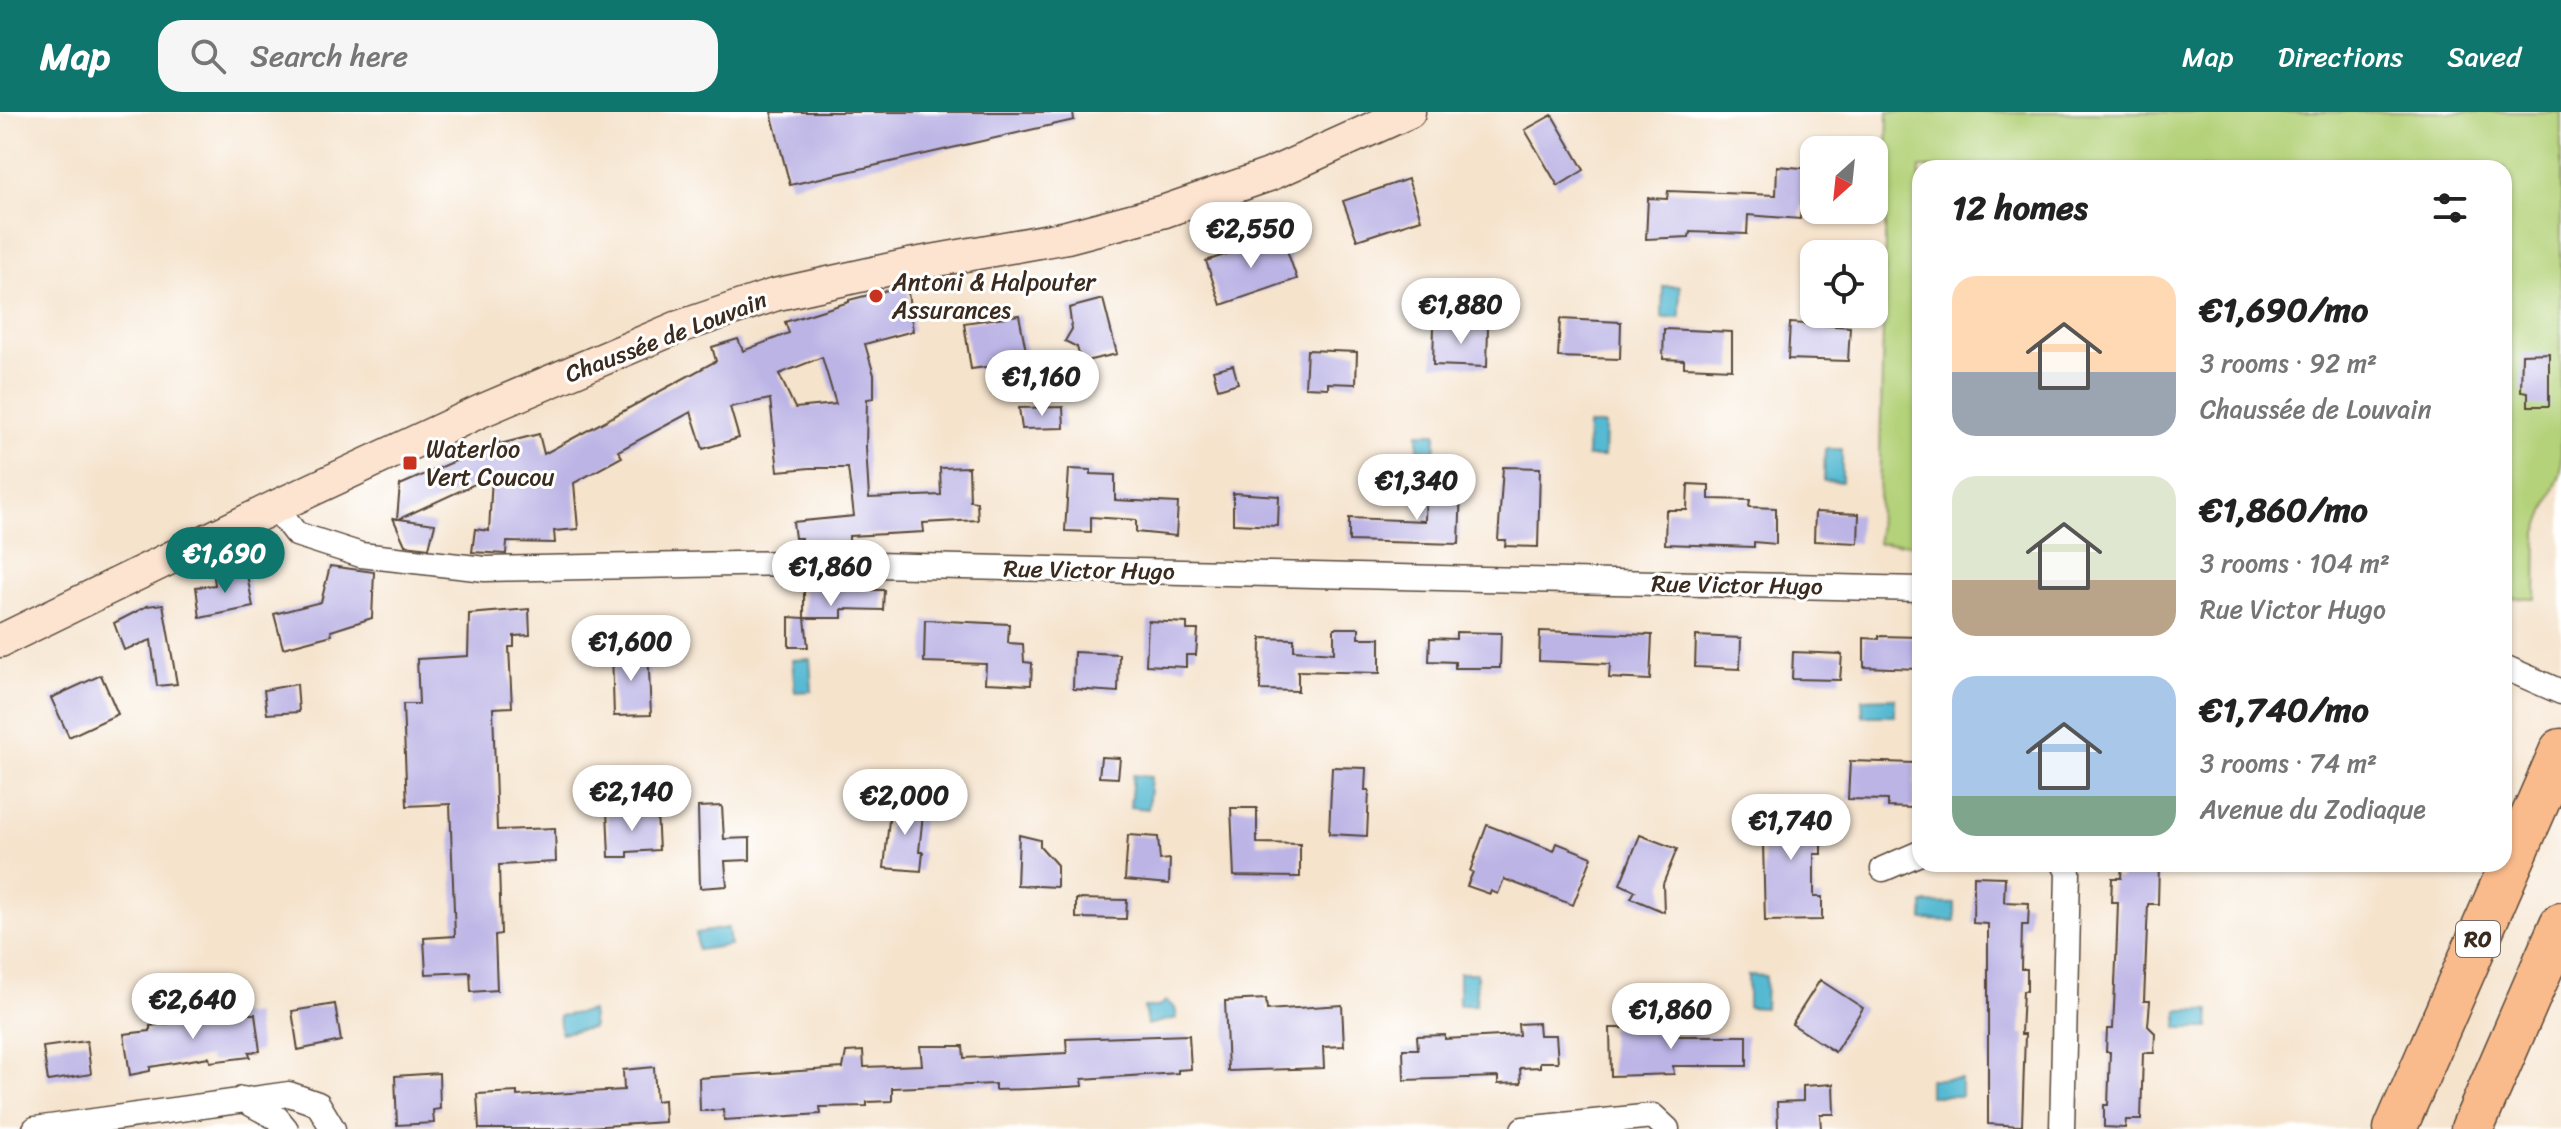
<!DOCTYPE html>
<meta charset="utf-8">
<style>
:root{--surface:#fff;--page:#f6f6f6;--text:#222;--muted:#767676;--accent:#0f766e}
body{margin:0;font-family:Sriracha,sans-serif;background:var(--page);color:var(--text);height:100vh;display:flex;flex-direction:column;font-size:30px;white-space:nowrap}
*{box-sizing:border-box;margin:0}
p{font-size:26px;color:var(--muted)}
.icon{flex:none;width:44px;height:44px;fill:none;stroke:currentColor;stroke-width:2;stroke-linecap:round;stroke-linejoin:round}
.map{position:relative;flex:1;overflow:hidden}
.details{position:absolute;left:1912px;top:48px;width:600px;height:712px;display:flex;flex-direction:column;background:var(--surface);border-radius:24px;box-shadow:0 2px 6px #0004}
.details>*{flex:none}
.needle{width:52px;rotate:207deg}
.controls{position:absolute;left:1800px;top:24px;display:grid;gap:16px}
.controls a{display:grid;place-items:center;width:88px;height:88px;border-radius:16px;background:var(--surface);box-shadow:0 2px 6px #0004;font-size:40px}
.price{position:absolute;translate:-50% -68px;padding:0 18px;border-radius:28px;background:#fff;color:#222;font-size:26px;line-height:52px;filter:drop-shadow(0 2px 4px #0008)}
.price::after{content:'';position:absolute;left:50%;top:48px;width:24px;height:18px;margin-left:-12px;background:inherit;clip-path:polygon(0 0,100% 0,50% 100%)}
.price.active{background:var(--accent);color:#fff}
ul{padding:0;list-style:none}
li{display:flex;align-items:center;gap:24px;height:200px;padding:0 40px}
li span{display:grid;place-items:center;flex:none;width:224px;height:160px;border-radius:24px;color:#555}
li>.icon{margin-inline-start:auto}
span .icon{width:96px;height:96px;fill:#fffc;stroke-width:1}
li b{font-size:34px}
h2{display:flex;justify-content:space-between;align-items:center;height:96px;padding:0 40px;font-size:34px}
header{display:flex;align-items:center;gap:48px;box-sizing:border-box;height:112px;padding:0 40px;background:var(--accent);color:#fff}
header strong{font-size:38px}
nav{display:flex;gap:44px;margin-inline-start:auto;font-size:28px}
.search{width:560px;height:72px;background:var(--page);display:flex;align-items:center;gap:20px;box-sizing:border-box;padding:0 28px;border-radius:24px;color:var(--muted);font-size:30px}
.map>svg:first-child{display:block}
.green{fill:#b4d279;stroke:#787e4c;stroke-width:2}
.water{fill:#54b9d2;stroke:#487278;stroke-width:2}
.building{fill:#bbb4e5;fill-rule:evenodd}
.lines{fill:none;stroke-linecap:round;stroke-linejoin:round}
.minor-casing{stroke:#574638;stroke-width:27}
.secondary-casing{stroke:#574638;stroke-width:35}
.motorway-casing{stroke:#574638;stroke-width:45}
.minor{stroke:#fff;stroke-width:24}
.secondary{stroke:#fde4d1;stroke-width:32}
.motorway{stroke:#fabb8c;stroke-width:42}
.poi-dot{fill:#c8321e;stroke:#fff;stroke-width:3}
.labels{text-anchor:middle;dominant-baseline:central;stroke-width:6;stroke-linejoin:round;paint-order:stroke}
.shield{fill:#fff;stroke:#766a62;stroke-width:2}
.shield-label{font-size:22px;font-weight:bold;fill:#3b2a1e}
.poi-label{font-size:24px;fill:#3b2a1e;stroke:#fff;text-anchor:start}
.street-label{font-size:24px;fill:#3b2a1e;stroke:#fff}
</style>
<header>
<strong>Map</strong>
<div class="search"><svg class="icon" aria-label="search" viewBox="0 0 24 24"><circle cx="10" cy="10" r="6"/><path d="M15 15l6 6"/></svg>Search here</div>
<nav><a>Map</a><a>Directions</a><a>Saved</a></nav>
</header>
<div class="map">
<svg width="2561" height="1017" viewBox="0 0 2561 1017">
<rect width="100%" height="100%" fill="#fff"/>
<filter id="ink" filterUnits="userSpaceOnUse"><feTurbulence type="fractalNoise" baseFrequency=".0125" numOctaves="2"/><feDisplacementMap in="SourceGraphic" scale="16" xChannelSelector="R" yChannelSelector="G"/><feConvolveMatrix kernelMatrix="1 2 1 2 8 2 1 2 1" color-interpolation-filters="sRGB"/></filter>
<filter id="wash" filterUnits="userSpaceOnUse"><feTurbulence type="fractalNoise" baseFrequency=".006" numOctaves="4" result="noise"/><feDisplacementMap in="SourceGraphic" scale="32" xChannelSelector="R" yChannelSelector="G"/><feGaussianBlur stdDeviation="1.8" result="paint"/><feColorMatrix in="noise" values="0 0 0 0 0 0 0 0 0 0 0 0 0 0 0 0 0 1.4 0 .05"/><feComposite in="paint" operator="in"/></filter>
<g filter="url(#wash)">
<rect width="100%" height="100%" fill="#f5e3cc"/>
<!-- green -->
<path class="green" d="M1888,0H2561V360L2537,420L2536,487L2504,486V56H1920V432L1878,431Z"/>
<!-- water -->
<path class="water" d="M1663,174H1680V206H1662Z
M1475,179L1507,180V197H1475Z
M1588,313H1605L1604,345H1587Z
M1418,321H1436L1435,353H1418Z
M1825,337H1842V370L1824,369Z
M810,547L812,579L795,580L792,548Z
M1895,586V604H1863L1862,587Z
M1133,663L1151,665L1148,697L1130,695Z
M1923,791L1955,792V809L1923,808Z
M728,816L730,833L698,838L696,821Z
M1459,861H1477L1476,893H1459Z
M1748,863L1766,864L1765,896L1748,895Z
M1620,871H1637L1638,903L1621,904Z
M1166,889L1175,896L1177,906L1147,913L1144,895H1157Z
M2178,898H2210L2209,916H2177Z
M591,899L593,916L561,921L559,904Z
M1929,967H1961V984H1929Z"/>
<g id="blocks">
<!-- building -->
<path class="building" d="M771,0H1073L1074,8L790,73Z
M1552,3L1584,58L1558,74L1525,18Z
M1777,54L1814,57V66L1802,82L1800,107L1748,103L1747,122L1690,120L1689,125L1646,127L1648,86L1667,87L1668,79L1776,83Z
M1408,67L1421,107L1357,128L1343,89Z
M1282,124L1297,167L1221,193L1206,149Z
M907,173L913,219L865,232L874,263V286L867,287L866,335L869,386L941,383L940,356L969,355L970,389L977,390L978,408L923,411L924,420L849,424V434L798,436L801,426H795L793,410L854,404L848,356H810L778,359L770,287L730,295L739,326L703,337L691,300L618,339L622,345L574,371L578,417L554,419L555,431L507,430L506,442L472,440L475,417L489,419L492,364L399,407L435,412L429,436L405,433L393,406L397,407L400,373L499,330L500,332L539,322L544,342L716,249L712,235L738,227L743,239L789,221L785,210L849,190V188ZM822,245L836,292L795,296L779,262Z
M1103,187L1117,242L1081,250L1077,235L1065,229L1072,217L1069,196Z
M1019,203L1028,249L971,257L964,211Z
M1560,207L1621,210L1620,247L1558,245Z
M1790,211L1850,215L1848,249L1788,247Z
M1434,213L1488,214L1487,255L1433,253Z
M1664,217L1732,220V257L1684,255V248L1663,247Z
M1307,238L1357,240L1356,272L1328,271V276L1305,275Z
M2549,241V294H2528V280L2521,279L2522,242Z
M1233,253L1238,271L1218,277L1213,258Z
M1063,295L1064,316L1022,317L1019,296Z
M1503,355L1540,356L1538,435L1505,434L1506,428H1498Z
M1069,357L1091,358V362L1115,363V388L1178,391L1176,424L1136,420V408L1091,405V420L1065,419Z
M1426,372L1461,373L1459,432L1349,429V406L1425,409Z
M1688,372L1709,373V387L1750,388L1749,395L1776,396V432L1754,430V435L1665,432L1666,398H1687Z
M1233,381L1279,384L1278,414L1233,412Z
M1815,400L1859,402L1858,431L1814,429Z
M330,454L374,460L372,506L331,519L332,523L283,536L274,502L321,490Z
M246,457L253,495L200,506L196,475L215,473L214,465Z
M804,477L884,478L883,498L842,497V506H805L808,535H789V505L804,506Z
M163,492L177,572L157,574L151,528L124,538L114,511L147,494Z
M529,497L530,523L514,524V535H509L512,595L493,596L497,718L555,716L556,750L499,753L501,822L495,823L497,878L471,880L470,860L426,862L424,826L455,824L450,692L407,694L403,592H419L417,547L468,544L469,502Z
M925,508L1009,512L1008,531L1023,532L1024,550L1032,551L1031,573L985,571L986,552L924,550Z
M1148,509L1187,511V518H1198L1196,543H1186V555L1146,553Z
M1334,516H1359V526H1380V561L1298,559V579L1260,578L1261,526L1294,527V538L1334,541Z
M1540,519L1652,523L1650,568L1609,566L1610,552L1539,549Z
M1456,520L1501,521L1500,556H1455V550L1429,549L1430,526L1456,527Z
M1696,524L1741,526L1740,557L1695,555Z
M1879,524L1920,525L1919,557L1864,555V526L1879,527Z
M648,537L651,603L614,604L612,539Z
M1074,540L1119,542L1118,580L1073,577Z
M1793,540L1842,542L1840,568L1792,567Z
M101,563L118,602L69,625L51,586Z
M297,572L299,600L267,602L264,578Z
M1101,645L1120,646L1118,666L1099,665Z
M1850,649L1915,651L1914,696L1888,695V688L1848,687Z
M1332,655L1366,656L1365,678H1369L1367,724L1329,722Z
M891,689L924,692L919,740H923L921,759L884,756Z
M1821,692V742H1814V785H1822V808L1765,809L1762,693Z
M722,694L724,727L750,726V748L725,749L727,774L700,776L698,695Z
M1231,696H1257V731L1300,732V765L1234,764Z
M607,698H626L627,701L657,700L659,738L628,740V745H609Z
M1487,713L1554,739L1557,731L1592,745L1573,793L1504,767L1498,782L1491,779L1490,782L1467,774L1473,760L1470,759Z
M1019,723L1040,728V734L1057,753V775L1017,773Z
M1128,723L1158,725L1160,748L1170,747L1169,772L1125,768Z
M1640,723L1677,737L1663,772L1664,800L1631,786L1635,779L1620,772Z
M2122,752H2159L2158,792H2148L2144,889H2150L2148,914L2155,921L2154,941H2143L2141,1008H2126L2125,1016L2104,1015V993H2108L2110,940H2106L2107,917H2113L2116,849L2118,790H2111L2112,766H2121Z
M1974,764L2005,765L2004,790L2029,791L2028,813H2022L2021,857H2027V879H2023L2021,922H2025L2022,1014L1988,1012V812L1973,811Z
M1076,787L1127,788L1126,807L1076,806Z
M1820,868L1863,896L1835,940L1792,912Z
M1266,887L1267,898L1342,893L1344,934L1323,935L1324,956L1228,959L1225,889Z
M335,892L341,929L298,938L292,899Z
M202,902H255L260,939L249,940L250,945L210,950L209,945L150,955V959L130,963L124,922L150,919V914L203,907Z
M1538,911L1539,923H1556L1558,950H1540V955L1520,956L1521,971L1498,972V965L1404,968L1403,937H1418L1417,924L1445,923V927L1519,923L1518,912Z
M1610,916H1672V924H1747V954H1673L1674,962L1611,964Z
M1189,923L1191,957L1178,958V961L1082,967L1083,974L1031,977L995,978V972L892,976V989L867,990V994L820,995L821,1002L724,1008L723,998L700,999L699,966L843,956L846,940L863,939L864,955L922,953L920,934H963L964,946L1067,941L1066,927Z
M87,929L91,962L48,969L43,935Z
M654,955L656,989L664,988L665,1010L556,1017H479L477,982L517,980V984L624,978L623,958Z
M439,961L440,997L433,998L434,1011L397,1013L395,964Z
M1833,972L1834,1002H1820L1821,1017H1778L1777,990L1803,989V974Z"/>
</g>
</g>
<g filter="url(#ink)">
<use href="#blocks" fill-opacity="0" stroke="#574638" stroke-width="2"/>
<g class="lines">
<defs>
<path id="minor" d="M275,395L296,422L361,443L485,457L788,451L1920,477
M2504,555L2561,580
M1883,757L1920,741
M242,987L277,1006L286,1017
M35,1017L289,982L318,992L333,1017
M1523,1017L1653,1004L1667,1017
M2062,1017L2068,760L2064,752"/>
<path id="secondary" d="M0,529L275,395L481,299L676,216L774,183L909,153L1067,125L1165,99L1269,63L1409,0"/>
<path id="motorway" d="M2395,1017L2561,638
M2472,1017L2561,812"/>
</defs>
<!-- minor casing -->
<use href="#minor" class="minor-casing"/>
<!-- secondary casing -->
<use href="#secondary" class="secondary-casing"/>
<!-- motorway casing -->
<use href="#motorway" class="motorway-casing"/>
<!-- minor -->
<use href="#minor" class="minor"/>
<!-- secondary -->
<use href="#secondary" class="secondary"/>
<!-- motorway -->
<use href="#motorway" class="motorway"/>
</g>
</g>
<!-- markers -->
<g class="poi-dot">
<circle cx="876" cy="184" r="8"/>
<rect x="402" y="343" width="16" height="16" rx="4"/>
</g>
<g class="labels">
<!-- shield labels -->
<rect class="shield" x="2456" y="809" width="44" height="36" rx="6"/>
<g class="shield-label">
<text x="2478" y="827">R0</text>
</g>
<!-- poi labels -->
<g class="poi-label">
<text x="892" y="170">Antoni &amp; Halpouter<tspan x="892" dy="28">Assurances</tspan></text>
<text x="426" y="337">Waterloo<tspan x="426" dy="28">Vert Coucou</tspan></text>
</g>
<!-- street labels -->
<g class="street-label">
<text transform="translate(666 225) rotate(-21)">Chaussée de Louvain</text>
<text transform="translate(1089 458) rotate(1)">Rue Victor Hugo</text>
<text transform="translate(1737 473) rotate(1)">Rue Victor Hugo</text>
</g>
</g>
</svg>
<div class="controls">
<a><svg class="needle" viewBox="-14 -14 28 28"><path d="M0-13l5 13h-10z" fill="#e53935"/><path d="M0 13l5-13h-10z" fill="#767676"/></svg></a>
<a><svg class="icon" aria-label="locate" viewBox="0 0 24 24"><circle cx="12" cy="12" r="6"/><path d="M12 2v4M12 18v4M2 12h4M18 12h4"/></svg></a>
</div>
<b class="price" style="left:1251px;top:158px">€2,550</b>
<b class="price" style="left:1461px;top:234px">€1,880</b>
<b class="price" style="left:1042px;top:306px">€1,160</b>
<b class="price" style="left:1417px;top:410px">€1,340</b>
<b class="price active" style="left:225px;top:483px">€1,690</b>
<b class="price" style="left:831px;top:496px">€1,860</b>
<b class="price" style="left:631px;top:571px">€1,600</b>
<b class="price" style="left:632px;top:721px">€2,140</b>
<b class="price" style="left:905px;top:725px">€2,000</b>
<b class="price" style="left:1791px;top:750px">€1,740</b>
<b class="price" style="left:193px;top:929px">€2,640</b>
<b class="price" style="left:1671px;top:939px">€1,860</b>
<section class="details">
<h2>12 homes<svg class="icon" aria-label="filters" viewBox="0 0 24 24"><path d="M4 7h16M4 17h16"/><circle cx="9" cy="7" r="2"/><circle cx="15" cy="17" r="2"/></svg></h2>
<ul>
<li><span style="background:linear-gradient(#ffd9b3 60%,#9aa5b1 0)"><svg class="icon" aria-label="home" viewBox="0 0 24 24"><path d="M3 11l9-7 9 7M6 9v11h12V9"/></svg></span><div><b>€1,690/mo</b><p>3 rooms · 92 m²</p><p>Chaussée de Louvain</p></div></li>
<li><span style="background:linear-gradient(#dfe7d0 65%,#b9a48a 0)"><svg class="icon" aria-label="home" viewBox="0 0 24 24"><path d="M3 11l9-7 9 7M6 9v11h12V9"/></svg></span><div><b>€1,860/mo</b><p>3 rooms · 104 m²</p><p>Rue Victor Hugo</p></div></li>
<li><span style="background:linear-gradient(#a9c7e8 75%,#7fa58c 0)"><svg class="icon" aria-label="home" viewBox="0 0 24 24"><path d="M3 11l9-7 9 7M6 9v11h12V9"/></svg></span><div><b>€1,740/mo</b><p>3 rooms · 74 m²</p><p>Avenue du Zodiaque</p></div></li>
</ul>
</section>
</div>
